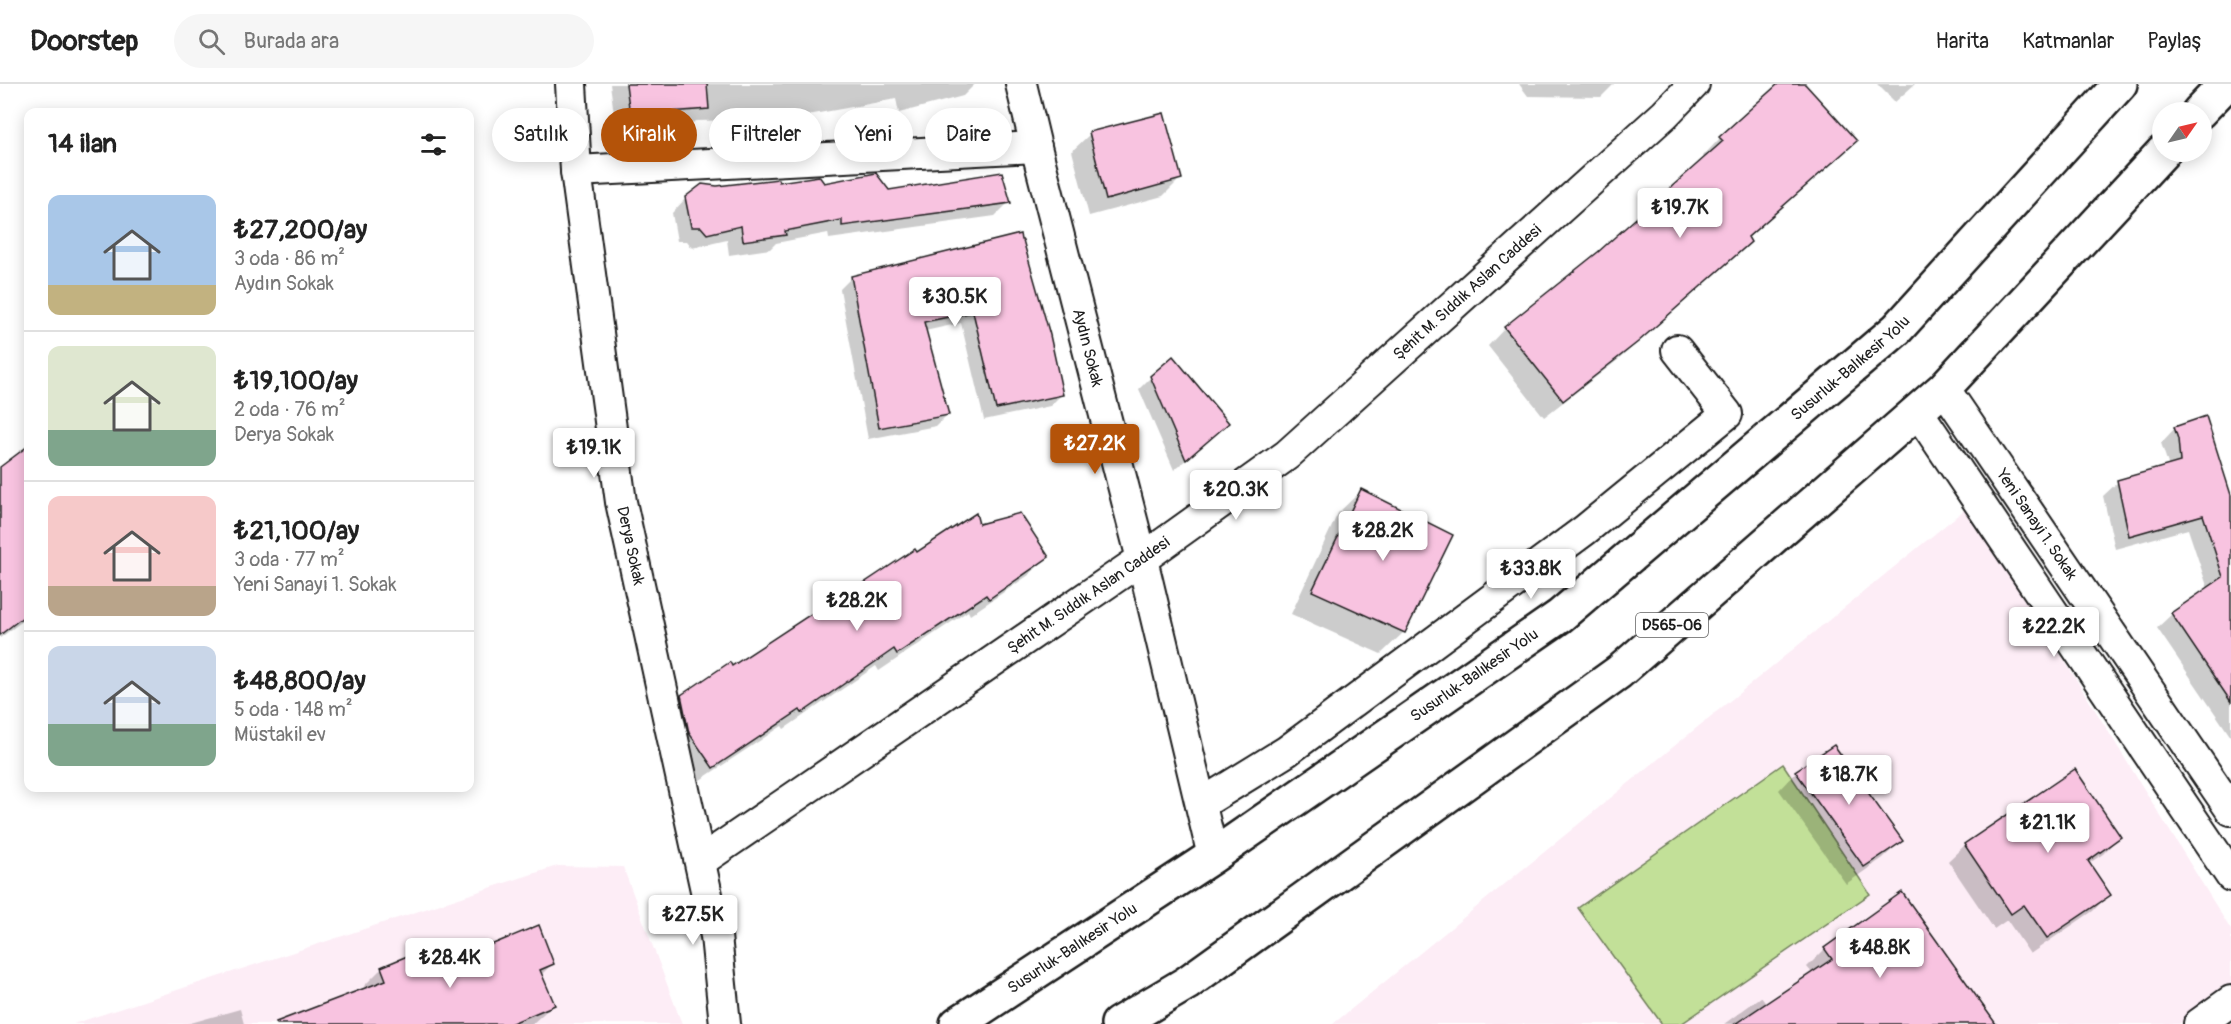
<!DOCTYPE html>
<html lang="tr">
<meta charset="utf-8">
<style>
:root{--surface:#fff;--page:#f6f6f6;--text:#222;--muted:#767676;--line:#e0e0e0;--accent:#b45309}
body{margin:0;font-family:Pangolin,sans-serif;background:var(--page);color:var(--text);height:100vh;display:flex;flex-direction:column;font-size:22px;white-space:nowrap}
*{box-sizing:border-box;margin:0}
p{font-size:20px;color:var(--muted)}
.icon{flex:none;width:33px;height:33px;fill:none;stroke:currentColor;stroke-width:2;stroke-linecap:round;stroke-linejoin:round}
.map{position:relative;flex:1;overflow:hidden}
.side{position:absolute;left:24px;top:24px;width:450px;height:684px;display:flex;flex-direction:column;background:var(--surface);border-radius:12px;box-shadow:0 3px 15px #0003}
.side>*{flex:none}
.banner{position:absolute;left:492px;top:24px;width:570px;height:54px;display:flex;gap:12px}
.needle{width:39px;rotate:56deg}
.tools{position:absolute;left:2152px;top:18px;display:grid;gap:12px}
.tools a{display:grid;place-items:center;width:60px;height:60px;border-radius:50%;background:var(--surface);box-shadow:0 3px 15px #0003;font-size:30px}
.price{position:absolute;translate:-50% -51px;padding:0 14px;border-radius:6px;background:#fff;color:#222;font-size:20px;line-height:39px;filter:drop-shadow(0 2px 3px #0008)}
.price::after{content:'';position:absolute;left:50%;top:36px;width:18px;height:14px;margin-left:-9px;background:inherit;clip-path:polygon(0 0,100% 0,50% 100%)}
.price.current{background:var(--accent);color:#fff}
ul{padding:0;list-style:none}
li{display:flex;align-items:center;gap:18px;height:150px;padding:0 24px}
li+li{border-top:2px solid var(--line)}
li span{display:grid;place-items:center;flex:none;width:168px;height:120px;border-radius:12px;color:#555}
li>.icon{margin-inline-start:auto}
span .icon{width:72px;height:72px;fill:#fffc;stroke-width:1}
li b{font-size:26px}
h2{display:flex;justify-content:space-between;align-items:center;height:72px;padding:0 24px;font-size:26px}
.pill{padding:0 21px;border-radius:27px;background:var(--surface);box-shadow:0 3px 15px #0003;font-size:21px;line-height:54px}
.pill.current{background:var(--accent);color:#fff}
header{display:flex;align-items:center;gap:36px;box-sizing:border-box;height:84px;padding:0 30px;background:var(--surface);border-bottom:2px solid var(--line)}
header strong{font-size:28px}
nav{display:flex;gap:33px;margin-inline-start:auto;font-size:21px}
.search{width:420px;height:54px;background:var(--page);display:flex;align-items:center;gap:15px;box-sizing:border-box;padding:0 21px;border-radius:33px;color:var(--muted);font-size:22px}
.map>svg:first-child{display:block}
.built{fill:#fdedf6}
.green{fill:#c2e098;stroke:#6f7e5a;stroke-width:1.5}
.shadow{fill:#0003}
.building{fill:#f8c3e0;stroke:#1c1c1c;stroke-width:1.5}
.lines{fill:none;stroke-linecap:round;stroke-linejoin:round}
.minor-casing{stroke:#1c1c1c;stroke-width:34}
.trunk-casing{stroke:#1c1c1c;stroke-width:38}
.minor{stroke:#fff;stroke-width:30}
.trunk{stroke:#fff;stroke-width:33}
.labels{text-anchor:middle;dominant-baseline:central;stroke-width:6;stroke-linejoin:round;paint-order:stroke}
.shield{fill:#fff;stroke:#606060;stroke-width:1.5}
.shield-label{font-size:15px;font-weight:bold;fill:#1c1c1c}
.street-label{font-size:16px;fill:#1c1c1c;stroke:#fff}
</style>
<header>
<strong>Doorstep</strong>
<div class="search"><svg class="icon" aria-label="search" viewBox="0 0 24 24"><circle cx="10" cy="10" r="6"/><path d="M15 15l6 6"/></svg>Burada ara</div>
<nav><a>Harita</a><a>Katmanlar</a><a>Paylaş</a></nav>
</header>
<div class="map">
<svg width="2231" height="940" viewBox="0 0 2231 940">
<rect width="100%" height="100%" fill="#fff"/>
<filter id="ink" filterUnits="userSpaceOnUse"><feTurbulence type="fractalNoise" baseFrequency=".0167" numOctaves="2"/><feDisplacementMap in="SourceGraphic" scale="12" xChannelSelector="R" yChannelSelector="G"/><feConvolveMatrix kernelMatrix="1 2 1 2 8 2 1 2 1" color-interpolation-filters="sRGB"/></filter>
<g filter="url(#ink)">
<!-- built -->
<path class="built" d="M1969,422L2231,846V903L2179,940H1333Z
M557,782L623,783L682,940H73Z"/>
<!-- green -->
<path class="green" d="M1783,680L1870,810L1681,940H1662L1578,824Z"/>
<!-- shadow -->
<path class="shadow" d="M610,0H975L963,12L899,29L896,15L797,33L795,35L695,37L693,39L616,45Z
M1519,0H1614L1601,13L1528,12Z
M1781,0H1803L1855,57L1747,155L1732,175L1619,275L1544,333L1488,262L1505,244L1599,169L1705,75L1703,72L1720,54Z
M1877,0H1915L1895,18Z
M1090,50L1181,94L1163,112L1089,132L1072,67Z
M778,100H824L1009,118L995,132L829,155L828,149L776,159L770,165L729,171L727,156L692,164L686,157H677L672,129L686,114L717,103Z
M1020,158L1062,310L1050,322L984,336L961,239L925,247L948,330L936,342L868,355L840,205L852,193Z
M1151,293L1215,351L1174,386L1139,305Z
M2175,344L2231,416V653L2157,544L2172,530L2208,505L2188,445L2115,465L2103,412L2118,398L2169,383L2161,359Z
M28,364V533L0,554V385Z
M1361,407L1404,548L1381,570L1291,530L1338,429Z
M978,441L1047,473L1029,491L970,531L968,527L879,587L876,582L784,645L782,642L694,700L664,630L682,612L732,584L917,470Z
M1796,688L1901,757L1883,774L1846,800L1779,706Z
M2119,753L2103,770L2088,780L2109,810L2093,827L2030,870L2007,836L1994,845L1948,777L1965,761Z
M1825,865L1994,940H1724L1761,913L1767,921L1813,890L1807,883Z
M552,880L541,891L553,921L532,940H287L366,905L364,902L382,884L432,887Z
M240,925L244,940H187Z"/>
<!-- building -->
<path class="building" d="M626,0H707L709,25L630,31Z
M1778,0H1805L1857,57L1748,153L1751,158L1638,258L1563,317L1504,243L1598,168L1723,57L1719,53Z
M1164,29L1182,95L1106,116L1089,48Z
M1002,88L1011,119L842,142V136L785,147L786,151L743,157L741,142L707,150L701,143H691L685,113L702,100L717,102L778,95L779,98L819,92L824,99L876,89L889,106Z
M1020,150L1021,156H1023L1050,251L1063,311L996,325L973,228L924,238L949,331L879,344L851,192Z
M1173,272L1229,339L1186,376L1150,292Z
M2206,332L2231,411V618L2171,529L2223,493L2203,431L2129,452L2117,396L2180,378L2178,355L2174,343Z
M28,362V529L0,551V383Z
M1361,405L1453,451L1405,549L1312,507Z
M976,429L979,440L1020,429L1049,473L989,515L986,511L897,570L894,565L802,629L800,626L713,684L689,649L681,611L730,578L732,582L820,524L822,527L915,465L917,468Z
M1834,661L1903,757L1864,783L1795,687Z
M2075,685L2121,753L2088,777L2111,811L2047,854L2024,821L2011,830L1964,760Z
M1902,808L1996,940H1735L1832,875L1824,864Z
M539,841L554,880L540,886L555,921L510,940H277L276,938L386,896L381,883L424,865L433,885Z"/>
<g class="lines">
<defs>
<g id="minor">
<path id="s1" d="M571,0L576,87L621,418L716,852L725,940"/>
<path id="s2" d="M1021,0L1036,63L1142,475L1213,772"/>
<path d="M576,87L1036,63"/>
<path id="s3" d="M1944,304L2231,726"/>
<path d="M1918,328L2231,792"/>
<path d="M1201,720L1287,667L1585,446L1727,330L1677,266"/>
<path id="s4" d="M701,777L1142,475L1287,371L1665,30L1694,0"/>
<path d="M2199,940L2231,917"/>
</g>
<g id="trunk">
<path d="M2199,28L2226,0"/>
<path id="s5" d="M957,940L1213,772L1560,532L1897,245L2120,0"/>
<path d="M1118,940L1187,899L1619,588L1944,304L2163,68"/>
</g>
</defs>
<!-- minor casing -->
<use href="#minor" class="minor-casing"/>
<!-- trunk casing -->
<use href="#trunk" class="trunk-casing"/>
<!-- minor -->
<use href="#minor" class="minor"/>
<!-- trunk -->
<use href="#trunk" class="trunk"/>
</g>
</g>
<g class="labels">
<!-- shield labels -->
<rect class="shield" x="1636" y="529" width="72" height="24" rx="4.5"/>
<g class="shield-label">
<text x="1672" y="541">D565-06</text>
</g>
<!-- street labels -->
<g class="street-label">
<text stroke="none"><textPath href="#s4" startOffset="956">Şehit M. Sıddık Aslan Caddesi</textPath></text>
<text stroke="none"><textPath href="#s2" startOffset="272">Aydın Sokak</textPath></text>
<text stroke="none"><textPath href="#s5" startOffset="1110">Susurluk-Balıkesir Yolu</textPath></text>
<text stroke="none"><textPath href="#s3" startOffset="165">Yeni Sanayi 1. Sokak</textPath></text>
<text stroke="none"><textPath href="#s1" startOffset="466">Derya Sokak</textPath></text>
<text stroke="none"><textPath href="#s4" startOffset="470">Şehit M. Sıddık Aslan Caddesi</textPath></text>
<text stroke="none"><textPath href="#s5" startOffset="624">Susurluk-Balıkesir Yolu</textPath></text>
<text stroke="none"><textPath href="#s5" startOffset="138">Susurluk-Balıkesir Yolu</textPath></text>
</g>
</g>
</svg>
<div class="tools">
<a><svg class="needle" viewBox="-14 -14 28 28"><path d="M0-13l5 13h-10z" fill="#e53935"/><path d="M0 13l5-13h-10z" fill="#767676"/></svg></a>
</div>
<b class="price" style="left:1680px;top:155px">₺19.7K</b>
<b class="price" style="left:955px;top:244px">₺30.5K</b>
<b class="price current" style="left:1095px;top:391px">₺27.2K</b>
<b class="price" style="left:594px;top:395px">₺19.1K</b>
<b class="price" style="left:1236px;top:437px">₺20.3K</b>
<b class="price" style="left:1383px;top:478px">₺28.2K</b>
<b class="price" style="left:1531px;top:516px">₺33.8K</b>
<b class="price" style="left:857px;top:548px">₺28.2K</b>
<b class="price" style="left:2054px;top:574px">₺22.2K</b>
<b class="price" style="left:1849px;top:722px">₺18.7K</b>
<b class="price" style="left:2048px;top:770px">₺21.1K</b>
<b class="price" style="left:693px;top:862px">₺27.5K</b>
<b class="price" style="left:1880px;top:895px">₺48.8K</b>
<b class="price" style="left:450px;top:905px">₺28.4K</b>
<div class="banner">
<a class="pill">Satılık</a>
<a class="pill current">Kiralık</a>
<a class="pill">Filtreler</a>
<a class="pill">Yeni</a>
<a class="pill">Daire</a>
</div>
<section class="side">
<h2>14 ilan<svg class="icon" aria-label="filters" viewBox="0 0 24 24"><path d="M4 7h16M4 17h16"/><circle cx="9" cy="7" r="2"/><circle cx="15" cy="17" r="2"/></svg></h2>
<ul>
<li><span style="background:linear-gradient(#a9c7e8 75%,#c2b280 0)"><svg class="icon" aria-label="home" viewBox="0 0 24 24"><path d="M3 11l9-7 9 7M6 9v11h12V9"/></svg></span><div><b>₺27,200/ay</b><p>3 oda · 86 m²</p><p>Aydın Sokak</p></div></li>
<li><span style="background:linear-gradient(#dfe7d0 70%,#7fa58c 0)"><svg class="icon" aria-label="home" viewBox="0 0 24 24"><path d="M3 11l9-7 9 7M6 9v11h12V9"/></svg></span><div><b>₺19,100/ay</b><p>2 oda · 76 m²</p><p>Derya Sokak</p></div></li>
<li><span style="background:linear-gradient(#f6c9c9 75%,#b9a48a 0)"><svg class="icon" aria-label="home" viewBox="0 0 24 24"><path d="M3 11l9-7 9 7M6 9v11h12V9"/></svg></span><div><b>₺21,100/ay</b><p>3 oda · 77 m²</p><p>Yeni Sanayi 1. Sokak</p></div></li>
<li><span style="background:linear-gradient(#c9d6e8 65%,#7fa58c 0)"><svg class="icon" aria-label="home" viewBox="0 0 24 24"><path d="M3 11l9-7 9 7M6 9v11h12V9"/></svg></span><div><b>₺48,800/ay</b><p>5 oda · 148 m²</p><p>Müstakil ev</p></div></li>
</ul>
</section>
</div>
